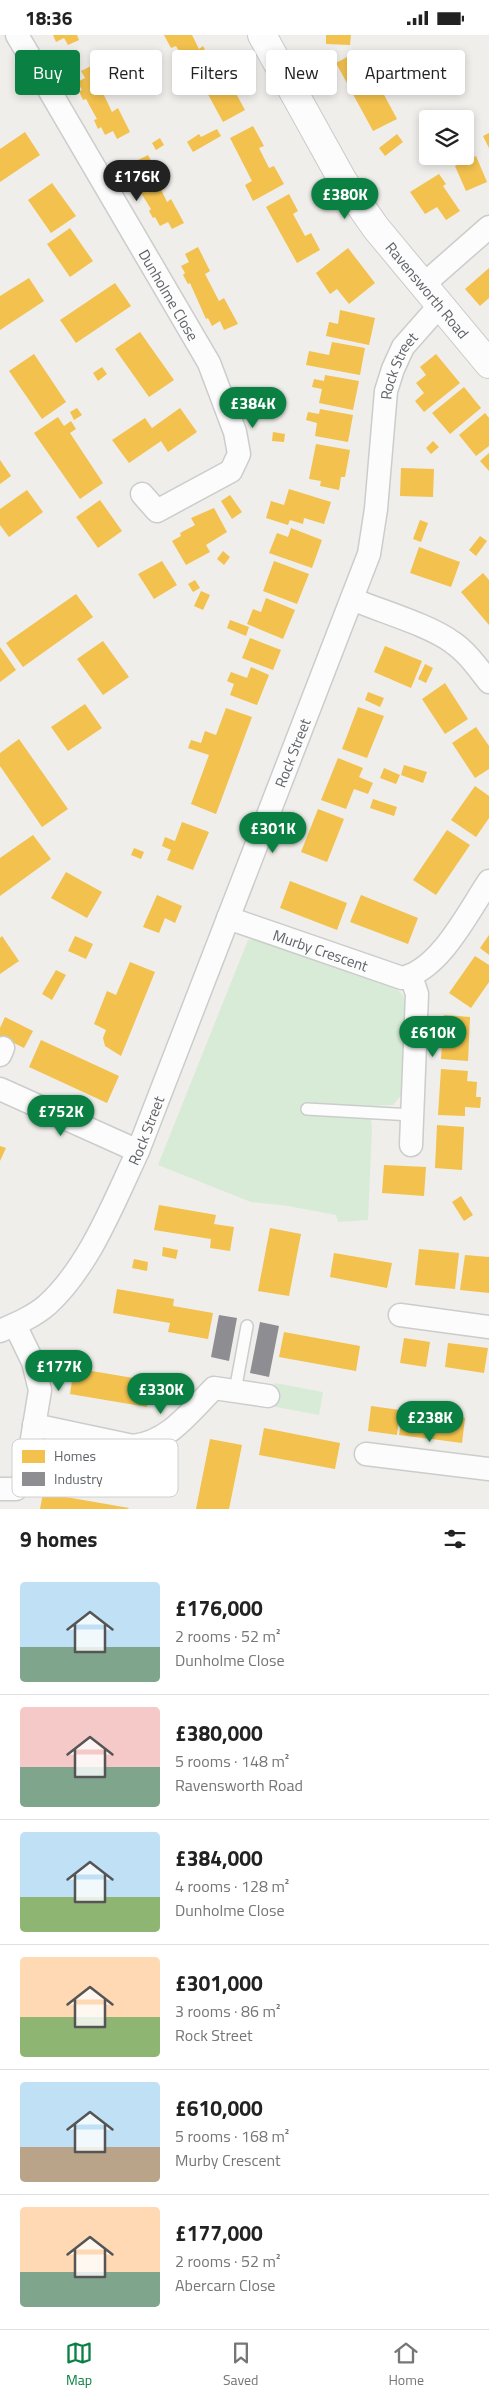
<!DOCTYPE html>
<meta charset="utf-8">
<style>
:root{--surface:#fff;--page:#f2f2f2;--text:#222;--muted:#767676;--line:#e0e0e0;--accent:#0b8043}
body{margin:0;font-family:"Titillium Web",sans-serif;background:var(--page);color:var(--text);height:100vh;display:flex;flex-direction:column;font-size:19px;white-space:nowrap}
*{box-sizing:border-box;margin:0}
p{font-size:16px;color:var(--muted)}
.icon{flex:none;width:28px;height:28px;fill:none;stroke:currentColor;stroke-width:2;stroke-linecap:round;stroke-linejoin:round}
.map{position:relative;height:1474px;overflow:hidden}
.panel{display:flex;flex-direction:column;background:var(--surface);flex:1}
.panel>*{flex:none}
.banner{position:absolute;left:15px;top:15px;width:460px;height:45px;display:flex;gap:10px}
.buttons{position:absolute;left:419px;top:75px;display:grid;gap:10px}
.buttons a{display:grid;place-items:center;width:55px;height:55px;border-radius:5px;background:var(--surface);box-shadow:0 2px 8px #0003;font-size:25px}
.price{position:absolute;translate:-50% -42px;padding:0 11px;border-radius:18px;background:var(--accent);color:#fff;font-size:16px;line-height:32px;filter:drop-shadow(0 1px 2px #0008)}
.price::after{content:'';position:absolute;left:50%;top:30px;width:15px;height:11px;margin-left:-8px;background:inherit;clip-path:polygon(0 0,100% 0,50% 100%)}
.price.current{background:#222;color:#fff}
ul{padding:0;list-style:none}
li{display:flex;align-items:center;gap:15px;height:125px;padding:0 20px}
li+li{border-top:1px solid var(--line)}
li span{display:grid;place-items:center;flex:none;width:140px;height:100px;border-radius:5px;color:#555}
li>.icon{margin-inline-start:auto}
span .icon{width:60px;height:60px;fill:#fffc;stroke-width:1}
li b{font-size:21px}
h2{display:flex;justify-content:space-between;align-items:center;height:60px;padding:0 20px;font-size:21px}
.pill{padding:0 18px;border-radius:5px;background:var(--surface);box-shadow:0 2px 8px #0003;font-size:18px;line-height:45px}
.pill.current{background:var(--accent);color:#fff}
.status{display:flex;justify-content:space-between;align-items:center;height:35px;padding:0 25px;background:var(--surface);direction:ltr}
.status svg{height:14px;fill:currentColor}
.tab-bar{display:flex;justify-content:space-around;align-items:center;height:70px;border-top:1px solid var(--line);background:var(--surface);font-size:14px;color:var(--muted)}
.tab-bar a{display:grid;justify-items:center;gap:2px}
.tab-bar .current{color:var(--accent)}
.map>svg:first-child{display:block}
.green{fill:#d8ebd6}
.homes{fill:#f2c14e}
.industry{fill:#8d8d92}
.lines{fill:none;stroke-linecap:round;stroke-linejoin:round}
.lane-casing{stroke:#cbcccc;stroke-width:14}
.street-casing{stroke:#cbcccc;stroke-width:25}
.secondary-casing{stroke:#cacacb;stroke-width:30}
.lane{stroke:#fdfcfc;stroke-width:11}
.street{stroke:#fdfcfc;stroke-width:22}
.secondary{stroke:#fdfcfc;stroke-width:28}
.labels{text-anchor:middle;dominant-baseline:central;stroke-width:5;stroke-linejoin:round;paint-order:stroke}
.street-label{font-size:15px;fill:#5f6368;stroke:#fff}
.key{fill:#fff;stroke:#cfd0d2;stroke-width:1}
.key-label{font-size:14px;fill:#5f6368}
</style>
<div class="status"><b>18:36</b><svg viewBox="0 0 49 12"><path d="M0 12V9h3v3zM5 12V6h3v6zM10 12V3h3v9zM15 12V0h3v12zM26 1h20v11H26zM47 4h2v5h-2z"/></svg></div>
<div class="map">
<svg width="489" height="1474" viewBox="0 0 489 1474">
<rect width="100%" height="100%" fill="#efeeea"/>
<!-- green -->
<path class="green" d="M258,904L392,950L403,960L406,971L403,1058L393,1070L370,1071L372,1093L368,1185L338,1187L336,1180L288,1171L251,1167L158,1130L248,905Z
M275,1348L323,1357L319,1380L271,1371Z"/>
<!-- homes -->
<path class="homes" d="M53,0H77L79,5L68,10L64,3L56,7Z
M164,0H192L199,14L203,11L211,27L191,38L176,11L171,13Z
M326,0H351L350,10L326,9Z
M360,15L397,84L373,96L336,28Z
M95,29L107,53L102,56L112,77L118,73L130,97L117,104L113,96L105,100L101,92L98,94L94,85L97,84L86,64L83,65L79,56L82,55L77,47L85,43L81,36Z
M121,33L125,41L119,44L115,36Z
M139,37L143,45L134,50L130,42Z
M226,40L245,75L223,87L204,52Z
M253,91L264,111L259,113L269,133L274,131L284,149L253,166L245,150L252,146L230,103Z
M217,94L221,101L193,117L187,107L199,99L201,102Z
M25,97L40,120L0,147V114Z
M489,98V113L483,101Z
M397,99L403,107L385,121L379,113Z
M160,103L164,110L156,115L152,108Z
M148,120L161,144L157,146L167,167L171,164L184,188L172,194L168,187L160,191L155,182L153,183L149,176L151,174L134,147L136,146L132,138L140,134L136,126Z
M476,121L487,147L466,156L455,131Z
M439,139L446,149L443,151L460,176L446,185L437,172L425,179L410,157Z
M52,148L76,181L51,198L28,165Z
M289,159L298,176L293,179L305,201L311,198L320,215L297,228L266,172Z
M70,193L93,226L70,242L47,209Z
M198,212L210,236L205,239L219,266L224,263L238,289L224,295L220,286L212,291L208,283L206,284L190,248L188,249L183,240L185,238L181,231L189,227L185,219Z
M348,213L375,248L349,269L337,254L330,259L316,238Z
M489,233V263L480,271L465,254Z
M29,243L44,266L0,295V261Z
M115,248L131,271L76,308L60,285Z
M340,275L375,283L369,310L326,301L329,287L338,289Z
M140,297L174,345L149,362L115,314Z
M332,307L365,313L360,340L306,330L309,316L329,320Z
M34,319L66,367L42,384L9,336Z
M436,319L460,348L424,377L415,366L424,358L416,348L426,340L420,332Z
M102,332L107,339L98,346L93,338Z
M325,340L359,346L353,375L319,368L322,354L312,352L314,344L324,346Z
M464,352L481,373L450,399L432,378Z
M263,362L273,364L271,376L261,375Z
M77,373L82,380L74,385L70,377Z
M180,373L197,397L168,417L161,406L129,428L112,405L145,383L152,393Z
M320,374L353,380L348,407L315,401L317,388L306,385L308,377L319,379Z
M485,378L489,383V411L476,421L459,400Z
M58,382L64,391L71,386L76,394L70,398L103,448L80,464L34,398Z
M273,397L285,399L284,407L272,406Z
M433,406L439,412L431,419L426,413Z
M316,409L350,415L345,442H341L339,455L320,451L321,446L309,444Z
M489,418V436L480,426Z
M0,425L11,441L0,449Z
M401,433L434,434L433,462L400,461Z
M289,454L331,467L324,489L304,483L303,489L290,485L288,490L266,483L271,466L284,470Z
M27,455L43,477L9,502L0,490V474Z
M230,460L242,477L232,484L221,466Z
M100,465L122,496L98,513L76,482Z
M214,473L227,497L206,510L210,517L186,530L172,506L181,501L180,498L195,490L191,483Z
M420,485L428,488L421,507L413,504Z
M291,493L322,505L312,533L269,518L277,498L288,502Z
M480,501L487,506L476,521L469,515Z
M419,512L460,527L451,552L410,538Z
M223,516L230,522L224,530L217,524Z
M162,526L177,550L154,564L138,539Z
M274,526L309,539L297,569L263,556Z
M483,538L489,545V590L461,557Z
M195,545L200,553L193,557L188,549Z
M201,556L210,560L203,575L194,571Z
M76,559L93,582L23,632L6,608Z
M266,563L295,575L283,604L247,589L253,574L261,577Z
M230,585L249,592L246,601L227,593Z
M250,603L281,615L273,635L242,623Z
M103,606L129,642L103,660L77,624Z
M385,611L422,626L411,653L374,637Z
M0,612L16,635L0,647Z
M425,629L433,633L426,648L418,644Z
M251,632L269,640L257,670L230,660L234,649L227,646L231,637L247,643Z
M445,648L468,684L445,699L422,664Z
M368,657L384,663L380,672L365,665Z
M85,669L102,693L68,716L51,692Z
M358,672L384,681L367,723L342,714Z
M226,673L252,682L216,779L191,769L209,720L188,713L191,705L201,708L205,696L216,700Z
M476,692L489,711V734L475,743L452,708Z
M19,704L68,774L42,792L0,731V718Z
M338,723L363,733L359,742L373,748L368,759L354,754L346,774L321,765Z
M404,730L427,737L423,748L401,740Z
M384,733L400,740L396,749L380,743Z
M475,751L489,761V783L476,802L451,785Z
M373,764L397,772L394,781L370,773Z
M318,774L344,784L327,827L301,817Z
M182,787L209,797L193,835L167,825L171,815L162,811L165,802L175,806Z
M447,795L470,810L436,860L413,845Z
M33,800L51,824L0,861V823Z
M134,813L144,817L141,824L131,820Z
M66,837L102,857L87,883L51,863Z
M290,846L347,868L337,895L280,873Z
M157,860L182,871L175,888L165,883L159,898L143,892Z
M361,860L418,883L408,909L350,887Z
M489,900V920L480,913Z
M2,901L19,926L0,939V903Z
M75,901L93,909L86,924L68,916Z
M475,921L489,930V947L471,973L449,958Z
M130,927L155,937L121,1021L105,1011L103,1003L106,995L94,989L107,956L116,960Z
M56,935L66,940L52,965L42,959Z
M444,980L470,982L468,1026L441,1024Z
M5,982L33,996L24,1013L0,1001V993Z
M41,1005L119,1041L107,1068L29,1032Z
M441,1034L468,1036L467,1046L477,1047L476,1062H481L480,1073L465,1072V1081L438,1080Z
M437,1090L464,1092L462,1135L435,1133Z
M0,1111L6,1113L0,1126Z
M384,1130L426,1132L424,1161L382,1158Z
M461,1161L473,1180L464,1186L452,1167Z
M159,1170L216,1180L214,1189L234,1192L230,1216L210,1213L211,1204L154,1195Z
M270,1193L301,1199L289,1261L258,1256Z
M163,1212L178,1215L176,1224L162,1221Z
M419,1214L459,1218L455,1254L415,1250Z
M334,1218L392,1228L387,1253L330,1242Z
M465,1220L489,1222V1258L460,1255Z
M134,1224L148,1227L147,1236L132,1233Z
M117,1254L174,1264L173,1271L213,1278L208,1304L168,1297L170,1288L113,1278Z
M284,1297L360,1311L356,1336L279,1322Z
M404,1303L430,1307L426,1332L400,1328Z
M448,1308L488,1313L484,1338L445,1332Z
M74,1333L151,1346L147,1372L70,1359Z
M371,1371L400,1375L397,1400L368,1396Z
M403,1375L433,1379L430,1404L399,1400Z
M436,1380L465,1383L462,1408L432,1404Z
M264,1393L340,1408L335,1434L259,1420Z
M210,1404L242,1410L229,1474H196Z
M43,1458L129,1473L128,1474H40Z"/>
<!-- industry -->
<path class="industry" d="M219,1280L237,1283L229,1326L211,1322Z
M260,1287L279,1291L269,1342L250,1338Z"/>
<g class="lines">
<defs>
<path id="lane" d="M307,1074L412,1080
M235,1356L247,1291"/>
<g id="street">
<path id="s1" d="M17,0L209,328L235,397L239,419L231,436L157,476L142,459"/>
<path d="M423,250L489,192"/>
<path d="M352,564C380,576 429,590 452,607C467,617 478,633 489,647"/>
<path id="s2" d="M228,883L402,943C440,935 468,877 489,846"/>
<path d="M0,1020L3,1013"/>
<path d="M0,1054L138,1116"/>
<path d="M411,1110L417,959L411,941"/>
<path d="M400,1280L489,1292"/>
<path id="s3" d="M0,1296C16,1289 33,1282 47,1270C89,1232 114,1167 138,1116L369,519L376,474L386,356L393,334L403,312L440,270"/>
<path d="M34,1390L133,1411C169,1407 190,1377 214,1353L268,1361"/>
<path d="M366,1419L489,1434"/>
<path d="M0,1454H16L22,1448L27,1434L40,1355L33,1327L15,1290"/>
</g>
<g id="secondary">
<path id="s4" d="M262,0L343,146L376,193L489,329"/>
</g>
</defs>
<!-- lane casing -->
<use href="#lane" class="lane-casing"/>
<!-- street casing -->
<use href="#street" class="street-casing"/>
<!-- secondary casing -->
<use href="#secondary" class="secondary-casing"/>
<!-- lane -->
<use href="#lane" class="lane"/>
<!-- street -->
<use href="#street" class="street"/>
<!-- secondary -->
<use href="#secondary" class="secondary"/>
</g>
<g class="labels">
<!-- street labels -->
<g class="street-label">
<text stroke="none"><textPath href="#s4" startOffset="305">Ravensworth Road</textPath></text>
<text stroke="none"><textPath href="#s1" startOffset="301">Dunholme Close</textPath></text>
<text stroke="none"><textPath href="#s3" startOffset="1066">Rock Street</textPath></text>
<text stroke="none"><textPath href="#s3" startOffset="661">Rock Street</textPath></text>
<text stroke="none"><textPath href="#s2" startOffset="98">Murby Crescent</textPath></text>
<text stroke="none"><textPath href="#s3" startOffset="256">Rock Street</textPath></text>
</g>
</g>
<!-- legend -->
<rect x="12" y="1404" width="166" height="58" rx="8" class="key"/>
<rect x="22" y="1415" width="23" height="13" fill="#f2c14e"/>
<rect x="22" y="1437" width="23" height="14" fill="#8d8d92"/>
<g class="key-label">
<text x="54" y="1426">Homes</text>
<text x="54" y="1449">Industry</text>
</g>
</svg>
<div class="buttons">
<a><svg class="icon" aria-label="layers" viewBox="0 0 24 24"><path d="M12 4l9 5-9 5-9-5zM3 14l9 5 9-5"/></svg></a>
</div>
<b class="price current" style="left:137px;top:167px">£176K</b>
<b class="price" style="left:345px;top:185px">£380K</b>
<b class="price" style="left:253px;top:394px">£384K</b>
<b class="price" style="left:273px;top:819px">£301K</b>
<b class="price" style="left:433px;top:1023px">£610K</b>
<b class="price" style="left:61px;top:1102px">£752K</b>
<b class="price" style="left:59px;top:1357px">£177K</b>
<b class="price" style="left:161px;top:1380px">£330K</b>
<b class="price" style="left:430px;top:1408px">£238K</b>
<div class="banner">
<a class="pill current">Buy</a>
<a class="pill">Rent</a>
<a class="pill">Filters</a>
<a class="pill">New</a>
<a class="pill">Apartment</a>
</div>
</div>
<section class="panel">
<h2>9 homes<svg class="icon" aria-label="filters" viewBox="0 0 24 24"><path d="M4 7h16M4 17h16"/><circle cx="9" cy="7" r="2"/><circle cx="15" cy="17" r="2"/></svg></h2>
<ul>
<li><span style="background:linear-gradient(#bfe0f5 65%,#7fa58c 0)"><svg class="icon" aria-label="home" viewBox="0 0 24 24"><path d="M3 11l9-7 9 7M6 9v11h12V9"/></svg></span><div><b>£176,000</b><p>2 rooms · 52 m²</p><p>Dunholme Close</p></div></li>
<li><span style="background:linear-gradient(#f6c9c9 60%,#7fa58c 0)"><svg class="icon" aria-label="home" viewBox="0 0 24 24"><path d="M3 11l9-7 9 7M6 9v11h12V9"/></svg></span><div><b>£380,000</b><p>5 rooms · 148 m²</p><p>Ravensworth Road</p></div></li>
<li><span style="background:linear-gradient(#bfe0f5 65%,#8fb573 0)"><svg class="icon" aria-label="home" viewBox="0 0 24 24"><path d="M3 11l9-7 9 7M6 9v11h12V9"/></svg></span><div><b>£384,000</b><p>4 rooms · 128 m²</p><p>Dunholme Close</p></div></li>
<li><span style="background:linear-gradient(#ffd9b3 60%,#8fb573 0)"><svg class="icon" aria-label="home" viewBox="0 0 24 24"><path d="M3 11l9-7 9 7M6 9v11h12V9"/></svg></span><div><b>£301,000</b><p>3 rooms · 86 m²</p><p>Rock Street</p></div></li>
<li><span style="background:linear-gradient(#bfe0f5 65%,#b9a48a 0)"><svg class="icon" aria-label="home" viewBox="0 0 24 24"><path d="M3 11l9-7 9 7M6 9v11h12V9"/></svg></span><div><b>£610,000</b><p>5 rooms · 168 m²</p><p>Murby Crescent</p></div></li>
<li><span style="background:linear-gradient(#ffd9b3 65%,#7fa58c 0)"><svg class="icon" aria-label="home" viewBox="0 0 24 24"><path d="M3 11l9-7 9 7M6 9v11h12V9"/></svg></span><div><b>£177,000</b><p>2 rooms · 52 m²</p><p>Abercarn Close</p></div></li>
</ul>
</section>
<nav class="tab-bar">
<a class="current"><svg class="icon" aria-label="map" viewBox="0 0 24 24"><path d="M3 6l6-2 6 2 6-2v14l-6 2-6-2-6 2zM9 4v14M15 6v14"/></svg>Map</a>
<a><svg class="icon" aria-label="saved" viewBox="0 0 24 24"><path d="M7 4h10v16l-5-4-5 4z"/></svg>Saved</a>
<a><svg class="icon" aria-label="home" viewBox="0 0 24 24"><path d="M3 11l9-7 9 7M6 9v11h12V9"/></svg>Home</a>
</nav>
